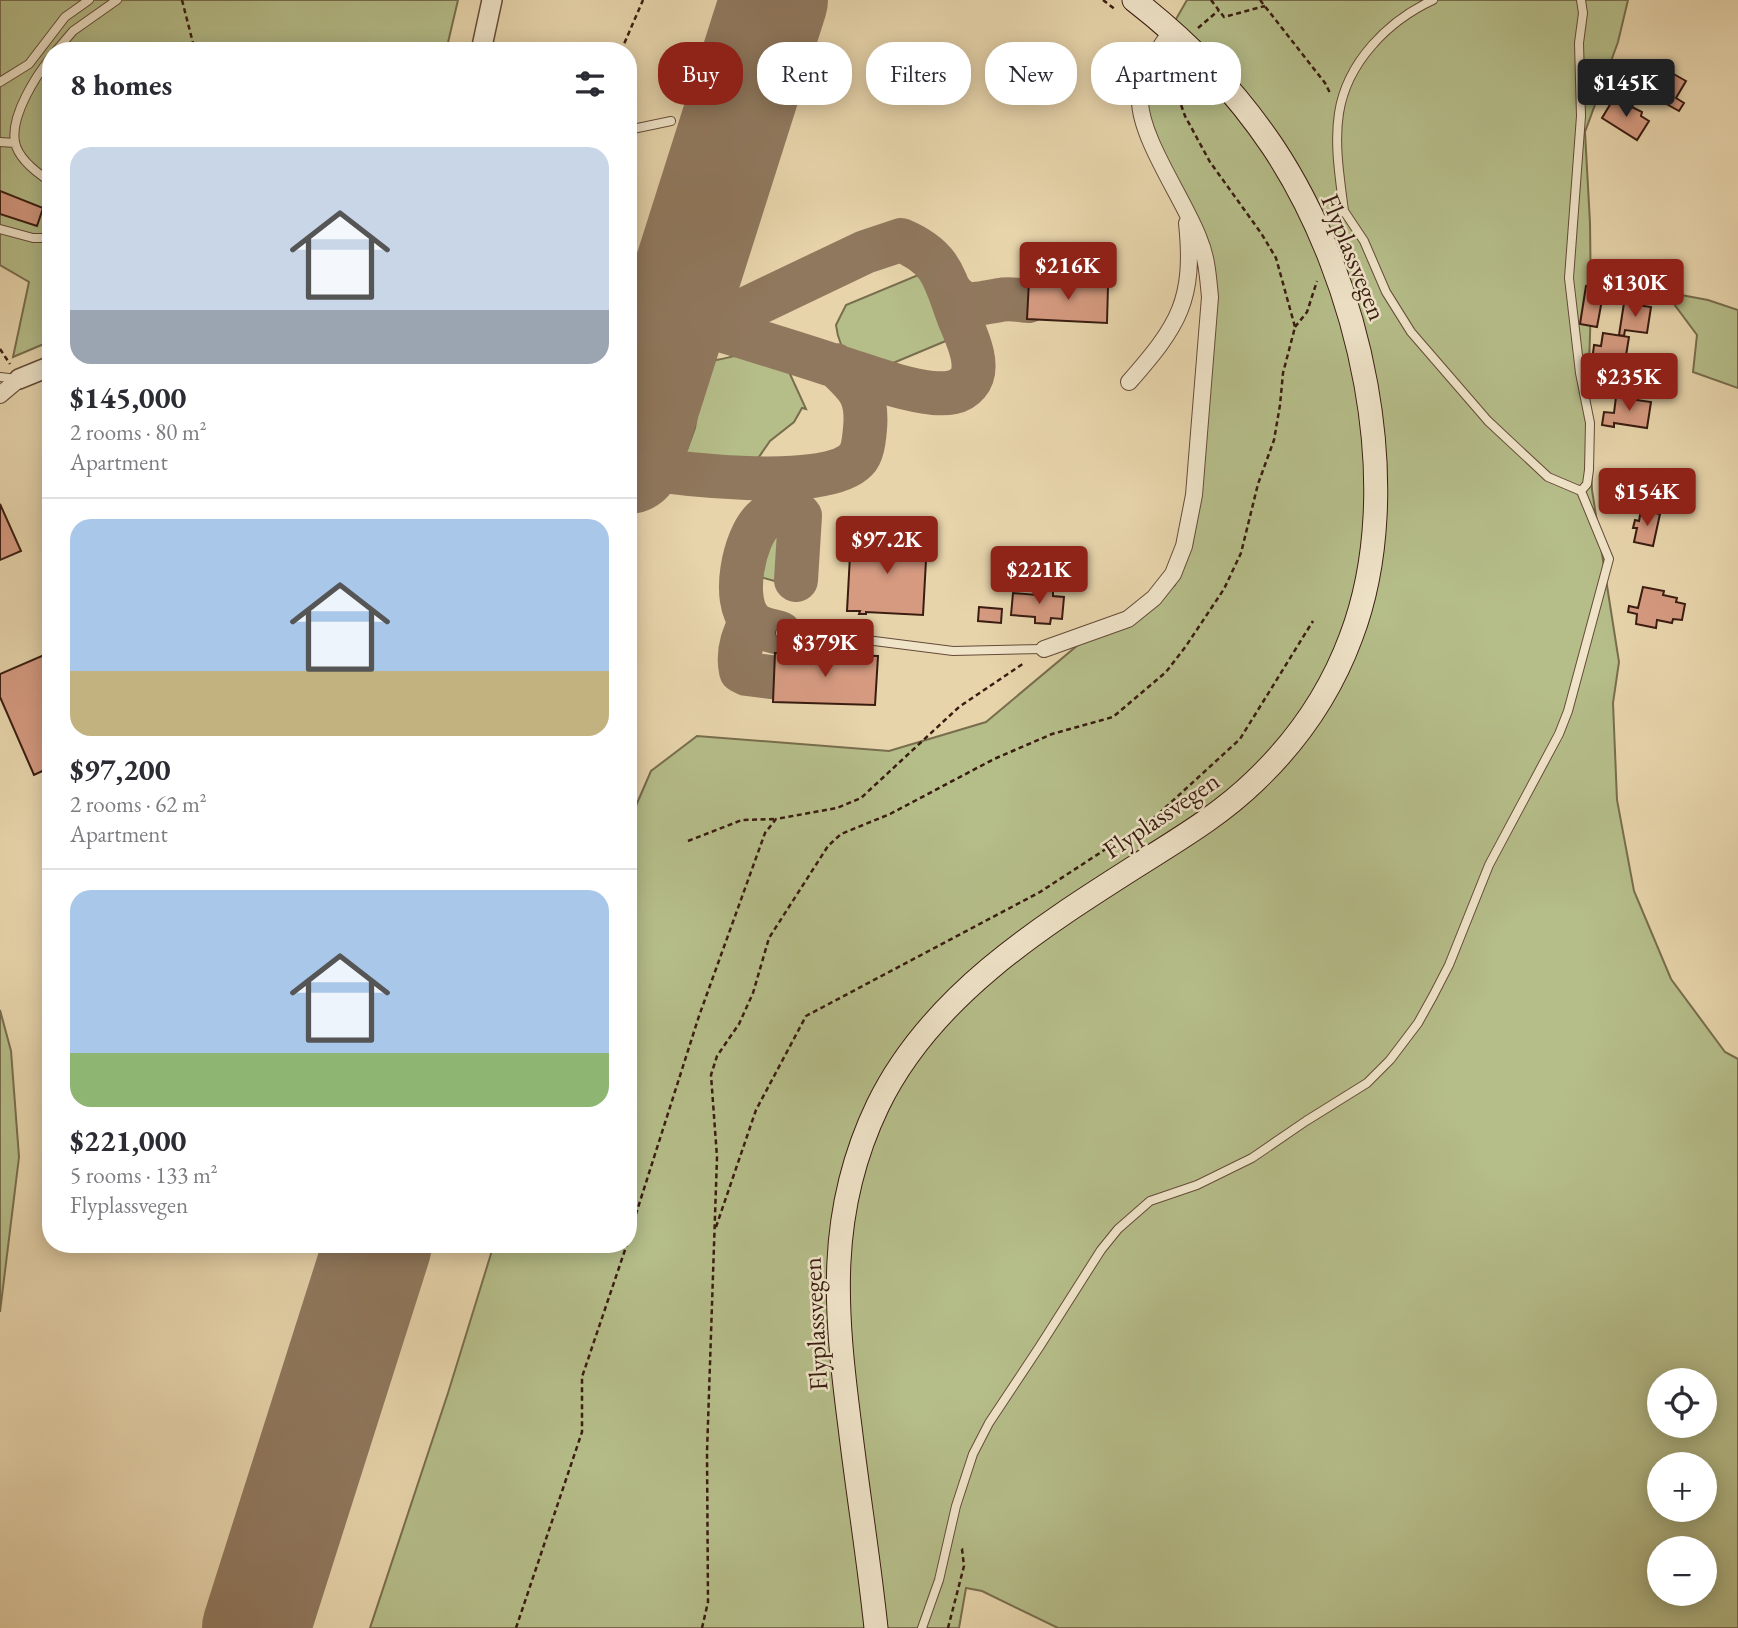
<!DOCTYPE html>
<meta charset="utf-8">
<style>
:root{--surface:#fff;--page:#f2f2f3;--text:#2b2b33;--muted:#7c7c81;--line:#e1e1e2;--accent:#8f2418}
body{margin:0;font-family:"EB Garamond",serif;background:var(--page);color:var(--text);height:100vh;display:flex;flex-direction:column;font-size:26px;white-space:nowrap}
*{box-sizing:border-box;margin:0}
p{font-size:23px;color:var(--muted)}
.icon{flex:none;width:38px;height:38px;fill:none;stroke:currentColor;stroke-width:2;stroke-linecap:round;stroke-linejoin:round}
.map{position:relative;flex:1;overflow:hidden}
.details{position:absolute;left:42px;top:42px;width:595px;height:1211px;display:flex;flex-direction:column;background:var(--surface);border-radius:28px;box-shadow:0 4px 18px #0003}
.details>*{flex:none}
.guide{position:absolute;left:658px;top:42px;width:665px;height:63px;display:flex;gap:14px}
.tools{position:absolute;left:1647px;top:1368px;display:grid;gap:14px}
.tools a{display:grid;place-items:center;width:70px;height:70px;border-radius:50%;background:var(--surface);box-shadow:0 4px 18px #0003;font-size:35px}
.price{position:absolute;translate:-50% -60px;padding:0 16px;border-radius:7px;background:var(--accent);color:#fff;font-size:23px;line-height:46px;filter:drop-shadow(0 2px 4px #0008)}
.price::after{content:'';position:absolute;left:50%;top:42px;width:21px;height:16px;margin-left:-10px;background:inherit;clip-path:polygon(0 0,100% 0,50% 100%)}
.price.selected{background:#222;color:#fff}
ul{padding:0;list-style:none}
li{display:grid;align-content:center;gap:14px;height:371px;padding:0 28px}
li+li{border-top:2px solid var(--line)}
li span{display:grid;place-items:center;height:217px;border-radius:21px;color:#555}
li>.icon{margin-inline-start:auto}
span .icon{width:126px;height:126px;fill:#fffc;stroke-width:1}
li b{font-size:30px}
h2{display:flex;justify-content:space-between;align-items:center;height:84px;padding:0 28px;font-size:30px}
.pill{padding:0 24px;border-radius:28px;background:var(--surface);box-shadow:0 4px 18px #0003;font-size:24px;line-height:63px}
.pill.selected{background:var(--accent);color:#fff}
.map>svg:first-child{display:block}
.green{fill:#b5bd89;stroke:#786d4d;stroke-width:2;fill-rule:evenodd}
.lines{fill:none;stroke-linecap:round;stroke-linejoin:round}
.taxiway{stroke:#90785e;stroke-width:44}
.runway{stroke:#90785e;stroke-width:108}
.building{fill:#d59a80;stroke:#3a1d11;stroke-width:2}
.service-casing{stroke:#654b38;stroke-width:10}
.minor-casing{stroke:#654b38;stroke-width:18}
.tertiary-casing{stroke:#654b38;stroke-width:22}
.secondary-casing{stroke:#3a1d11;stroke-width:25}
.path{stroke:#3a1d11;stroke-width:2.5;stroke-dasharray:5 3.5;stroke-linecap:butt}
.service{stroke:#efe3c8;stroke-width:8}
.minor{stroke:#efe3c8;stroke-width:16}
.tertiary{stroke:#efe3c8;stroke-width:19}
.secondary{stroke:#efe3c8;stroke-width:23}
.labels{text-anchor:middle;dominant-baseline:central;stroke-width:5;stroke-linejoin:round;paint-order:stroke}
.street-label{font-size:26px;fill:#3a1d11;stroke:#efe3c8}
</style>
<div class="map">
<svg width="1738" height="1628" viewBox="0 0 1738 1628">
<rect width="100%" height="100%" fill="#e7d4ab"/>
<filter id="stains"><feTurbulence type="fractalNoise" baseFrequency=".00286" numOctaves="4"/><feColorMatrix values="0 0 0 0 .2 0 0 0 0 .09 0 0 0 0 .02 0 0 0 .5 -.17"/></filter>
<radialGradient id="worn" r=".72"><stop offset=".6" stop-color="#630" stop-opacity="0"/><stop offset="1" stop-color="#630" stop-opacity=".3"/></radialGradient>
<!-- green -->
<path class="green" d="M0,0H458L446,51H51V341L13,357L29,282L0,265Z
M1187,0H1628L1618,42L1585,132L1590,223L1591,303L1588,398L1592,490L1619,662L1613,703L1617,800L1634,891L1671,979L1725,1052L1738,1059V1628H1058L982,1591L966,1588L959,1628H370L448,1393L494,1244H628V824L651,771L697,736L889,751L986,722L1084,640L1129,626L1175,585L1196,515L1209,358L1202,276L1186,211L1130,99ZM1659,1381H1704V1426H1659ZM1659,1465H1704V1510H1659ZM1659,1549H1704V1594H1659Z
M923,273L928,274L947,321L948,340L886,366C856,373 839,352 836,325L846,305Z
M1665,292L1708,300L1738,310V388L1693,372L1697,335Z
M751,353L785,363L806,409L802,408L794,422L770,441L754,464L697,463L696,460L680,452L687,450L695,428L706,361C722,361 736,354 751,353Z
M781,534L778,582L760,577V547L763,537Z
M0,1010L11,1051L19,1157L0,1312Z"/>
<g class="lines">
<!-- taxiway -->
<path class="taxiway" d="M947,286C962,311 976,304 1000,300C1009,298 1019,300 1028,301
M628,359L686,326L699,324L707,326L731,316L865,252L901,240C943,258 944,278 959,318C966,335 982,367 968,383C959,394 946,394 933,393C899,389 868,376 835,366C793,352 750,339 707,326C689,315 686,304 684,283
M628,466C672,473 824,493 856,460C863,453 864,439 865,429C868,396 859,387 835,365
M751,621C742,637 737,653 741,671L747,674L771,677
M780,633C770,630 758,629 751,621C731,600 744,538 763,520C771,512 782,510 792,507L800,516L796,580"/>
<!-- runway -->
<path class="runway" d="M628,460L774,0
M256,1628L378,1244"/>
</g>
<!-- building -->
<path class="building" d="M1613,70L1622,75L1615,86L1606,81Z
M1670,72L1686,81L1676,98L1684,103L1679,111L1654,97L1655,96L1647,91L1652,83L1655,84L1660,76L1665,79Z
M1614,98L1642,112L1641,116L1649,121L1637,140L1602,118Z
M0,191L43,208L37,226L0,214Z
M1029,281L1108,286L1107,323L1027,319Z
M1586,286L1604,289L1597,327L1580,324Z
M1624,303L1651,307L1647,333L1625,330L1624,336L1619,335Z
M1603,333L1629,337L1622,380L1596,376L1598,363L1592,362L1594,345L1601,346Z
M1616,397L1651,402L1647,428L1614,423V427L1602,425L1604,412L1614,413Z
M0,504L21,551L0,560Z
M1641,510L1660,514L1653,546L1634,542L1637,528H1633L1635,520L1639,521Z
M851,537L927,542L923,615L866,612V614H859L860,611H847Z
M1037,587L1053,588V596L1064,597L1062,619L1051,618L1050,624L1035,623V617L1011,615L1013,593L1037,595Z
M1643,587L1664,591L1663,595L1677,598L1676,602L1685,604L1682,620L1673,619L1672,623L1657,620L1656,628L1636,624L1637,614L1628,612L1629,606L1638,608Z
M979,607L1002,609L1001,623L978,621Z
M51,652V767L34,775L0,697V674Z
M775,653L878,656L875,705L773,702Z"/>
<g class="lines">
<defs>
<path id="service" d="M1581,0L1583,13L1579,43L1581,116L1569,278L1580,373L1590,423L1589,470L1587,484L1581,491
M56,51L73,31L117,0
M51,57C36,76 10,116 15,142C18,159 37,173 51,182
M0,82L29,64L65,17L89,0
M628,130L671,121
M0,142L15,143
M1344,211C1340,179 1334,145 1339,113C1347,62 1388,21 1433,0
M0,229L33,238H51
M0,377L18,379
M780,633L810,639L827,635L953,651L1044,649
M922,1628L939,1580L956,1506L973,1454L989,1423L1040,1346L1101,1250L1118,1229L1150,1201L1197,1185L1252,1158L1306,1121L1367,1083L1390,1060L1418,1023L1433,996L1449,965L1489,865L1559,734L1568,711L1609,559L1581,491L1548,477L1488,421L1411,332L1386,292L1364,241L1344,211L1316,224"/>
<path id="minor" d="M1129,382C1179,325 1195,300 1187,223
M0,395L19,379
M1044,649L1128,619L1154,598L1173,574L1184,546L1194,495L1210,297C1208,277 1207,258 1199,239C1185,201 1139,137 1140,99C1141,76 1158,49 1172,31"/>
<path id="tertiary" d="M481,51L492,0
M19,379L51,366"/>
<path id="secondary" d="M876,1628C869,1561 858,1494 850,1427C835,1311 826,1213 878,1105C931,996 1039,928 1138,865C1179,839 1220,815 1255,781C1297,741 1331,691 1351,637C1408,487 1360,278 1273,147C1236,92 1187,41 1134,0"/>
</defs>
<!-- service casing -->
<use href="#service" class="service-casing"/>
<!-- minor casing -->
<use href="#minor" class="minor-casing"/>
<!-- tertiary casing -->
<use href="#tertiary" class="tertiary-casing"/>
<!-- secondary casing -->
<use href="#secondary" class="secondary-casing"/>
<!-- path -->
<path class="path" d="M182,0L195,51
M1103,0L1116,10
M1211,0L1224,17L1265,6
M1260,0L1325,83L1330,93
M1198,28L1219,10
M621,51L643,0
M1295,327L1307,312L1317,281
M0,349L10,364
M688,841L742,820L775,819
M716,1227L756,1110L806,1016L1040,892L1155,817L1240,739L1313,621
M628,1239L699,1016L765,833L776,819L837,808L861,798L959,707L1024,663
M516,1628L582,1432V1377L627,1244
M702,1628L708,1602L707,1452L717,1157L711,1075L717,1056L739,1024L753,993L769,938L828,846L841,834L890,814L994,759L1052,734L1113,717L1166,672L1186,646L1224,589L1241,553L1258,484L1274,440L1280,405L1283,373L1295,327L1276,258L1261,233L1210,162L1185,116L1167,65
M948,1628L964,1566L962,1549L960,1547"/>
<!-- service -->
<use href="#service" class="service"/>
<!-- minor -->
<use href="#minor" class="minor"/>
<!-- tertiary -->
<use href="#tertiary" class="tertiary"/>
<!-- secondary -->
<use href="#secondary" class="secondary"/>
</g>
<g class="labels">
<!-- street labels -->
<g class="street-label">
<text transform="translate(1354 257) rotate(68)">Flyplassvegen</text>
<text transform="translate(1161 815) rotate(-34)">Flyplassvegen</text>
<text transform="translate(815 1324) rotate(-93)">Flyplassvegen</text>
</g>
</g>
<rect width="100%" height="100%" filter="url(#stains)"/>
<rect width="100%" height="100%" fill="url(#worn)"/>
</svg>
<div class="tools">
<a><svg class="icon" aria-label="locate" viewBox="0 0 24 24"><circle cx="12" cy="12" r="6"/><path d="M12 2v4M12 18v4M2 12h4M18 12h4"/></svg></a>
<a>+</a>
<a>−</a>
</div>
<b class="price selected" style="left:1626px;top:119px">$145K</b>
<b class="price" style="left:1068px;top:302px">$216K</b>
<b class="price" style="left:1635px;top:319px">$130K</b>
<b class="price" style="left:1629px;top:413px">$235K</b>
<b class="price" style="left:1647px;top:528px">$154K</b>
<b class="price" style="left:887px;top:576px">$97.2K</b>
<b class="price" style="left:1039px;top:606px">$221K</b>
<b class="price" style="left:825px;top:679px">$379K</b>
<div class="guide">
<a class="pill selected">Buy</a>
<a class="pill">Rent</a>
<a class="pill">Filters</a>
<a class="pill">New</a>
<a class="pill">Apartment</a>
</div>
<section class="details">
<h2>8 homes<svg class="icon" aria-label="filters" viewBox="0 0 24 24"><path d="M4 7h16M4 17h16"/><circle cx="9" cy="7" r="2"/><circle cx="15" cy="17" r="2"/></svg></h2>
<ul>
<li><span style="background:linear-gradient(#c9d6e8 75%,#9aa5b1 0)"><svg class="icon" aria-label="home" viewBox="0 0 24 24"><path d="M3 11l9-7 9 7M6 9v11h12V9"/></svg></span><div><b>$145,000</b><p>2 rooms · 80 m²</p><p>Apartment</p></div></li>
<li><span style="background:linear-gradient(#a9c7e8 70%,#c2b280 0)"><svg class="icon" aria-label="home" viewBox="0 0 24 24"><path d="M3 11l9-7 9 7M6 9v11h12V9"/></svg></span><div><b>$97,200</b><p>2 rooms · 62 m²</p><p>Apartment</p></div></li>
<li><span style="background:linear-gradient(#a9c7e8 75%,#8fb573 0)"><svg class="icon" aria-label="home" viewBox="0 0 24 24"><path d="M3 11l9-7 9 7M6 9v11h12V9"/></svg></span><div><b>$221,000</b><p>5 rooms · 133 m²</p><p>Flyplassvegen</p></div></li>
</ul>
</section>
</div>
